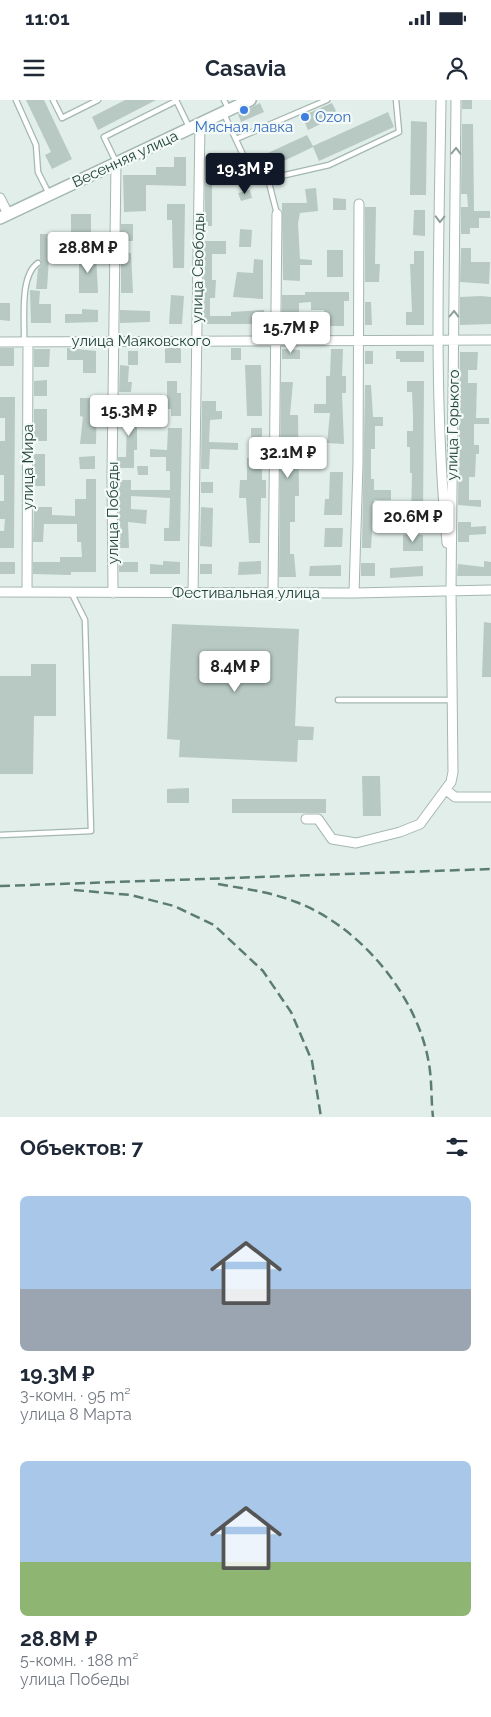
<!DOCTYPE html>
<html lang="ru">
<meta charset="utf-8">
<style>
:root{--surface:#fff;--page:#f6f6f7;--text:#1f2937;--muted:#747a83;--accent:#111827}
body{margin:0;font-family:Raleway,sans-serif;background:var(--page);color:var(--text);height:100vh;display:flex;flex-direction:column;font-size:19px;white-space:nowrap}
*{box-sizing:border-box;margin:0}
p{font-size:16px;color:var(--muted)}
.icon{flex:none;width:28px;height:28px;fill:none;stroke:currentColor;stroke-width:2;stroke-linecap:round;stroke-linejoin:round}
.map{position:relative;height:1017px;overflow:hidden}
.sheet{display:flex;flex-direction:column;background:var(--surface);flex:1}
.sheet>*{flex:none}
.price{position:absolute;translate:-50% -42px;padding:0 11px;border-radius:5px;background:#fff;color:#222;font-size:16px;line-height:32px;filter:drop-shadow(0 1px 2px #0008)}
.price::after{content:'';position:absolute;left:50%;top:30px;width:15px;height:11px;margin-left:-8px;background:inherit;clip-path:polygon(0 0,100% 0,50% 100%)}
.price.active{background:var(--accent);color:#fff}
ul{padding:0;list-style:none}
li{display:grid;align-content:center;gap:10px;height:265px;padding:0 20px}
li span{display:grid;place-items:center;height:155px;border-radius:8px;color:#555}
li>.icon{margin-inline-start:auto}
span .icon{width:90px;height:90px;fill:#fffc;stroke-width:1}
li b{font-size:21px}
h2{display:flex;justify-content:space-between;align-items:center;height:60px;padding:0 20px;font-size:21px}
.status{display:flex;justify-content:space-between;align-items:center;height:35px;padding:0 25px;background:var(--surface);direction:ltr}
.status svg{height:14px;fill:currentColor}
header{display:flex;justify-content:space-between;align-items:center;height:65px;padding:0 20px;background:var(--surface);font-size:22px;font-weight:700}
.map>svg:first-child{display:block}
.building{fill:#b7c9c2}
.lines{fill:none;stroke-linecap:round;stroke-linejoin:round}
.service-casing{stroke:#a4b7b1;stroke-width:7}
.minor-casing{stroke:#a4b7b1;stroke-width:11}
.tertiary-casing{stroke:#a4b7b1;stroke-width:14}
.service{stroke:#fff;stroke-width:4.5}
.minor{stroke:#fff;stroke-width:9}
.tertiary{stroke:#fff;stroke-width:11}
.rail{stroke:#5b7c75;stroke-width:2.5;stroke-dasharray:10 5;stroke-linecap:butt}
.oneway{stroke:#90a09c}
.shop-dot{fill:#3f7fe0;stroke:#f3faf7;stroke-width:2}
.labels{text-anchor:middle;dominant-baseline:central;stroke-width:4.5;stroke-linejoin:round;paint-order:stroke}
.shop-label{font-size:15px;fill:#366cbe;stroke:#f3faf7;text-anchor:start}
.street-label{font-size:15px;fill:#20413a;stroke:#f3faf7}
</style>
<div class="status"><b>11:01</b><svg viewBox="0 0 49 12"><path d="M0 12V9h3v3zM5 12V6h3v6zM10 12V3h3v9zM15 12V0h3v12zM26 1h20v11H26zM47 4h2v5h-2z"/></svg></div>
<header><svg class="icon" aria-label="menu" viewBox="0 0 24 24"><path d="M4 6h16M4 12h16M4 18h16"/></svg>Casavia<svg class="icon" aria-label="person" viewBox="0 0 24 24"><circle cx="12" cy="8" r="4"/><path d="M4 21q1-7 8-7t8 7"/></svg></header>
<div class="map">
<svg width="491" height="1017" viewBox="0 0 491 1017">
<rect width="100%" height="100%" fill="#e2eee9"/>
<!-- building -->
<path class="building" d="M26,0H44L72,59L52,69L45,55L51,52Z
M125,0H156L98,30L92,17Z
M462,0H472V9H462Z
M260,3L264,12L241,22L238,14Z
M332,3L336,11L322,20L323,23L308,30L302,16Z
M388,12L394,27L319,61L313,47L263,71L257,58L307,35L313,46Z
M411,21L427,22L426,95H410Z
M462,24H473L474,111H490V118H479V128H470V134H461V107H468L467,94H461Z
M174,57H186V86L146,85V111L124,112L123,75H156V67H174Z
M205,81H212V126H205Z
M316,88L318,111L300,113L298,123L300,159L312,160V165H300V181L283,180L282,103H307L305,89Z
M250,90L252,98L241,101L238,93Z
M333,98L346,99V110H333Z
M167,104H185L184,168H173L172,120H167Z
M365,107H376L375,164H380L379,182H365Z
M414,110H425V136L413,135Z
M71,114H91V134L71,133Z
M121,124H133V141H121Z
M240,129L252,130L251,147H239Z
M40,134H72V155H58V159H49L47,189H36L38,169L42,164L40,159Z
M204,141H226V154H212V180H216L215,198H210V216H231V212L264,210V224H203Z
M461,148H471V162H490L489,184L460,182Z
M327,150H343V177H327Z
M414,151H424V225H406V212H412L410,164H414Z
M121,153H131L133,193H121Z
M79,155H96L98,193H79Z
M254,159L263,160V199L233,197L237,172L253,173Z
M30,190L40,191L39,204H51V223H31Z
M305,192H349V201H344V226H325L324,210H311V202L299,203V225H282V195H305Z
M171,195L184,196L182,224H169Z
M481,196L491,197V224L460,225V197Z
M365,202H371L372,225H365Z
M0,203H10V221L0,220Z
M82,209L98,210V222L65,223V214H82Z
M120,210L150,211V222L120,223Z
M0,248H14V266H0Z
M67,248L96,251V273H83V260H67Z
M165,248H181V263H165Z
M231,248H241V260H231Z
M34,249H50L49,267H34Z
M282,249L300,250V259H282Z
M331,249H343L342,276H346V293H342L344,344L327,343L330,313H314V304H326V276H330Z
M128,251H138V265H128Z
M365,251H373V264H365Z
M396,251H424V262H400V259H396Z
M460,252H478L477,270H468V283H477L476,318H489V324H474V345H479V354H476L475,377H469V400H481V407L458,405Z
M120,265L129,266L128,282H132L131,292H119Z
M245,265H261L262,316H247Z
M47,280V296H34V281Z
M167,281H177V293H181V316H171V309H167Z
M407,281H424L423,420H411L412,373H410V347H407V331H413V315L412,292H407Z
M281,282H293L290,315H298L299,396H295V422H290V454H294L296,477H279Z
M365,285H371L373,317H383V326H375V349H371V379H374V390H391V400H374L371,448H362Z
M0,297H15L14,448H0V431H4L5,419H0V401H4V375H0V341H5V318H0Z
M80,298H97L96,344H80L83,317L80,316Z
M202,301H216V311H222V319L210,320L209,342L238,343V350L210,349L209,369H201Z
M119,305H128V316H141V325H137V350H134V368H118V357H126L127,321H119Z
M34,309H47V341H34Z
M168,328H182L180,441H164V428H169L170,398L131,396V409L147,410L146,424L128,422L129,448H119L118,380H131V390H170V371H166V357H150V349L167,350Z
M251,328H262V344H251Z
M34,354H45V386H34Z
M95,356V369H80L79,357Z
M247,358H262V380H266V398H261L260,443H249L246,398H239L240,380H247Z
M137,366H148V375H138Z
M330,372H343L342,415H324L325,399H329Z
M86,379H96V472H71V475L33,474V462H60V457H82L81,442H77V424H44L43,442H33L34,407H52V415L75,416V399H86Z
M201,382H213V393H201Z
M201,407L213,408L212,447L200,446Z
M458,422H471V427L486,426V434L469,435V442H458Z
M325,428H343L342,447H324Z
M410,434L423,435V451H403V435Z
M163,461L180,462V474H150V464L163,465Z
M261,461V474L238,475L239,462Z
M484,461L491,462V476H457L458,464L484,467Z
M0,462H15V474H0Z
M119,462H138V472H119Z
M361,463H375V476H361Z
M200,464H212V474H200Z
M341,465V476H309L310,466Z
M423,466V476L390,478V468Z
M484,522L491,523V577H482Z
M172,524L299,529L295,626L314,627L313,640H298L297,662L179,657L180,640L167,639Z
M31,564H56V616H34L33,674H0V576H31Z
M362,676H380L381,716H363Z
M189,688V703H167V689Z
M232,699H326V713H232Z"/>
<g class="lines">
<defs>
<path id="service" d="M16,0L36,45L38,72L49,94
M53,0L62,18L98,0
M176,0L189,27
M224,0L228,8
M224,14L251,72L259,81L329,65L399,32L396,0
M236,39L327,0
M116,62L104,37L176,1
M268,79L277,114
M24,242C25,220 19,176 38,163
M338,600H453
M0,735L91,731L85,520L71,492"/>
<path id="minor" d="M441,0C439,147 433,296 447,443
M0,98L8,114
M0,242L491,240
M0,492L354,493L491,490
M27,492L28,242
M113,493L112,375L116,63
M193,493L200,23
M273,493L277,114
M354,493L358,364L359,104
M446,690L455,697H491
M306,719H318L332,739L356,743L400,732L420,724L451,682L453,672L451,490L456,0"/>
<path id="tertiary" d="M0,118L250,0"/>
</defs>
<!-- service casing -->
<use href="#service" class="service-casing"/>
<!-- minor casing -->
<use href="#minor" class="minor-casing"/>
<!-- tertiary casing -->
<use href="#tertiary" class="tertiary-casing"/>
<!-- service -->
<use href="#service" class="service"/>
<!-- minor -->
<use href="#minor" class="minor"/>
<!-- tertiary -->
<use href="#tertiary" class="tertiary"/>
<!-- rail -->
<path class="rail" d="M218,784C245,789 271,792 296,802C360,826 418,896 429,964C432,981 431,1000 433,1017
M0,786L491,769
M74,790L131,795L174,806L214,825L263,871L291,912L312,961L321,1017"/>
</g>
<!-- one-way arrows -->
<defs><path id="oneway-chevron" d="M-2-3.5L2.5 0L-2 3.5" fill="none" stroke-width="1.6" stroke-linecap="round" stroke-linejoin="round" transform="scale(1.25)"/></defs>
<g class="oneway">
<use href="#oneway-chevron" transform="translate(456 51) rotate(-89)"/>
<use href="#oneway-chevron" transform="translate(440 119) rotate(91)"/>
<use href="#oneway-chevron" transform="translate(454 214) rotate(-89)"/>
</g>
<!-- markers -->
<g class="shop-dot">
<circle cx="244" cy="10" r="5"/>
<circle cx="305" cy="17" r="5"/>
</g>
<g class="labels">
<!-- shop labels -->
<g class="shop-label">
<text x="315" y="17">Ozon</text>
<text x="244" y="27" text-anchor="middle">Мясная лавка</text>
</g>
<!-- street labels -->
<g class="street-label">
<text transform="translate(125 59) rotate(-25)">Весенняя улица</text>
<text transform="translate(198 168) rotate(-89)">улица Свободы</text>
<text x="141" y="241">улица Маяковского</text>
<text transform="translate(453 325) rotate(-89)">улица Горького</text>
<text transform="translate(28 367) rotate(-90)">улица Мира</text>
<text transform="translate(113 413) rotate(-90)">улица Победы</text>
<text x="246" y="493">Фестивальная улица</text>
</g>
</g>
</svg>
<b class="price active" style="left:245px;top:95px">19.3M ₽</b>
<b class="price" style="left:88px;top:174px">28.8M ₽</b>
<b class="price" style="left:291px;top:254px">15.7M ₽</b>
<b class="price" style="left:129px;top:337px">15.3M ₽</b>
<b class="price" style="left:288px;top:379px">32.1M ₽</b>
<b class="price" style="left:413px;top:443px">20.6M ₽</b>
<b class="price" style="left:235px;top:593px">8.4M ₽</b>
</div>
<section class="sheet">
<h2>Объектов: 7<svg class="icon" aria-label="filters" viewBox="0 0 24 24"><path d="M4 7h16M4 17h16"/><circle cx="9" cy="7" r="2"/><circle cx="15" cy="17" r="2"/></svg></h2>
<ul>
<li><span style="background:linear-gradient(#a9c7e8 60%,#9aa5b1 0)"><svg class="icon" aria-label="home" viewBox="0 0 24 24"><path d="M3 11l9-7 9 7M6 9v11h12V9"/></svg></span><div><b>19.3M ₽</b><p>3-комн. · 95 m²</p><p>улица 8 Марта</p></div></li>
<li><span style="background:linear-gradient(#a9c7e8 65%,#8fb573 0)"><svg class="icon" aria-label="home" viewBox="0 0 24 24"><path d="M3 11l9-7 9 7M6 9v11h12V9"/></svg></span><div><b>28.8M ₽</b><p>5-комн. · 188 m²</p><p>улица Победы</p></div></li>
</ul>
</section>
